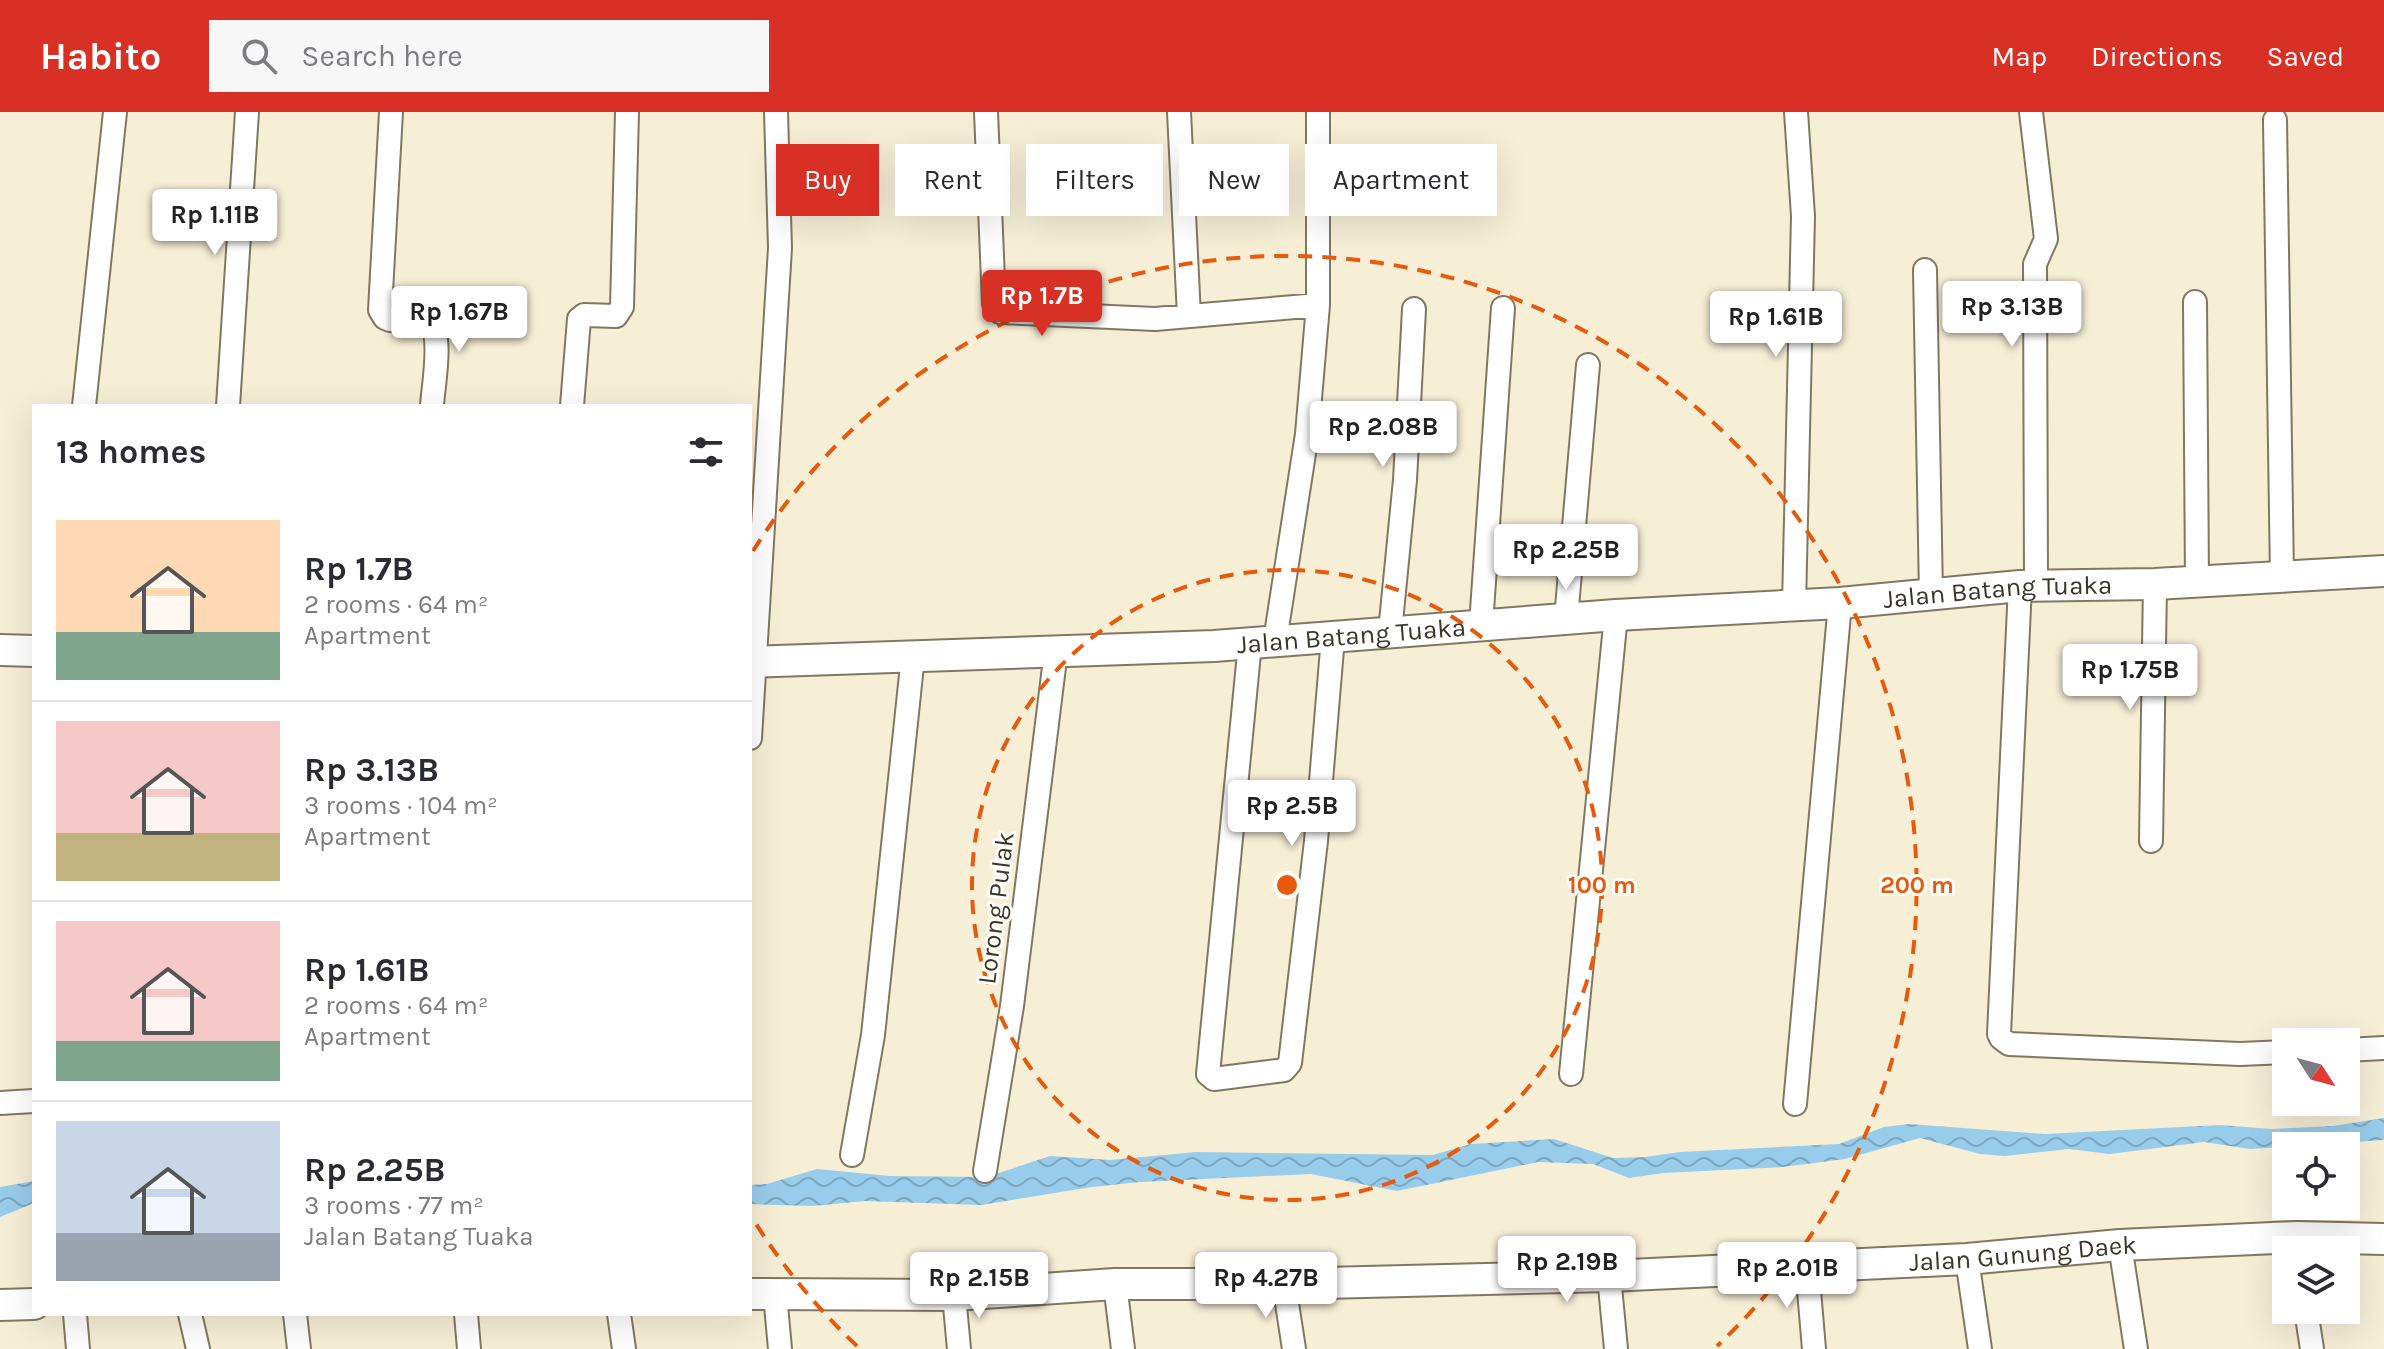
<!DOCTYPE html>
<meta charset="utf-8">
<style>
:root{--surface:#fff;--page:#f7f7f7;--text:#2b2b33;--muted:#7c7c81;--line:#e1e1e2;--accent:#d93025}
body{margin:0;font-family:Karla,sans-serif;background:var(--page);color:var(--text);height:100vh;display:flex;flex-direction:column;font-size:30px;white-space:nowrap}
*{box-sizing:border-box;margin:0}
p{font-size:26px;color:var(--muted)}
.icon{flex:none;width:44px;height:44px;fill:none;stroke:currentColor;stroke-width:2;stroke-linecap:round;stroke-linejoin:round}
.map{position:relative;flex:1;overflow:hidden}
.sheet{position:absolute;left:32px;top:292px;width:720px;height:912px;display:flex;flex-direction:column;background:var(--surface);border-radius:0px;box-shadow:0 8px 32px #0002}
.sheet>*{flex:none}
.top-card{position:absolute;left:776px;top:32px;width:760px;height:72px;display:flex;gap:16px}
.needle{width:52px;rotate:126deg}
.fabs{position:absolute;left:2272px;top:916px;display:grid;gap:16px}
.fabs a{display:grid;place-items:center;width:88px;height:88px;border-radius:0px;background:var(--surface);box-shadow:0 8px 32px #0002;font-size:40px}
.price{position:absolute;translate:-50% -68px;padding:0 18px;border-radius:8px;background:#fff;color:#222;font-size:26px;line-height:52px;filter:drop-shadow(0 2px 4px #0008)}
.price::after{content:'';position:absolute;left:50%;top:48px;width:24px;height:18px;margin-left:-12px;background:inherit;clip-path:polygon(0 0,100% 0,50% 100%)}
.price.on{background:var(--accent);color:#fff}
ul{padding:0;list-style:none}
li{display:flex;align-items:center;gap:24px;height:200px;padding:0 24px}
li+li{border-top:2px solid var(--line)}
li span{display:grid;place-items:center;flex:none;width:224px;height:160px;border-radius:0px;color:#555}
li>.icon{margin-inline-start:auto}
span .icon{width:96px;height:96px;fill:#fffc;stroke-width:1}
li b{font-size:34px}
h2{display:flex;justify-content:space-between;align-items:center;height:96px;padding:0 24px;font-size:34px}
.pill{padding:0 28px;border-radius:0px;background:var(--surface);box-shadow:0 8px 32px #0002;font-size:28px;line-height:72px}
.pill.on{background:var(--accent);color:#fff}
header{display:flex;align-items:center;gap:48px;box-sizing:border-box;height:112px;padding:0 40px;background:var(--accent);color:#fff}
header strong{font-size:38px}
nav{display:flex;gap:44px;margin-inline-start:auto;font-size:28px}
.search{width:560px;height:72px;background:var(--page);display:flex;align-items:center;gap:20px;box-sizing:border-box;padding:0 28px;border-radius:0px;color:var(--muted);font-size:30px}
.map>svg:first-child{display:block}
.water{fill:url(#water-waves)}
.lines{fill:none;stroke-linecap:round;stroke-linejoin:round}
.street-casing{stroke:#807862;stroke-width:26}
.secondary-casing{stroke:#807862;stroke-width:34}
.street{stroke:#fff;stroke-width:22}
.secondary{stroke:#fff;stroke-width:30}
.ring{fill:none;stroke:#e8590c;stroke-width:4;stroke-dasharray:14 10}
.labels{text-anchor:middle;dominant-baseline:central;stroke-width:6;stroke-linejoin:round;paint-order:stroke}
.street-label{font-size:26px;fill:#39362c;stroke:#fefcf7}
.centre{fill:#e8590c;stroke:#fefcf7;stroke-width:4}
.ring-label{font-size:24px;text-anchor:middle;font-weight:bold;fill:#e8590c;stroke:#fefcf7;stroke-width:6;stroke-linejoin:round;paint-order:stroke}
</style>
<header>
<strong>Habito</strong>
<div class="search"><svg class="icon" aria-label="search" viewBox="0 0 24 24"><circle cx="10" cy="10" r="6"/><path d="M15 15l6 6"/></svg>Search here</div>
<nav><a>Map</a><a>Directions</a><a>Saved</a></nav>
</header>
<div class="map">
<svg width="2384" height="1237" viewBox="0 0 2384 1237">
<defs>
<pattern id="water-waves" width="16" height="10" patternUnits="userSpaceOnUse" patternTransform="scale(2)"><rect width="16" height="10" fill="#97cdeb"/><path d="M0 5q4-4 8 0t8 0" fill="none" stroke="#7ca7bf"/></pattern>
</defs>
<rect width="100%" height="100%" fill="#f7eed6"/>
<!-- water -->
<path class="water" d="M2384,1006V1028L2250,1037L2204,1030L2110,1042L2069,1037L2005,1044L1980,1042L1920,1026L1845,1047L1783,1055L1663,1061L1629,1066L1593,1052L1538,1050L1397,1079L1311,1062L1140,1070L1092,1075L981,1093L865,1089L813,1094L750,1092V1073L767,1072L817,1057L890,1064L987,1065L1050,1044L1110,1048L1196,1040L1433,1043L1471,1032L1554,1027L1613,1046L1645,1045L1680,1040L1839,1032L1884,1015L1909,1012L2045,1022L2220,1013L2272,1017L2333,1014Z
M34,1069V1091L0,1105V1075Z"/>
<g class="lines">
<defs>
<path id="street" d="M391,0L380,198L385,206L390,208L430,211C443,225 433,274 432,294
M986,0L994,192L1000,200L1155,207L1318,193
M1179,0L1189,204
M2031,0L2046,127L2035,152L2036,473
M2275,8L2282,465
M1925,158L1931,482
M2195,190L2197,470
M84,294L115,0
M228,294L247,0
M572,294L579,207L584,203L616,204L622,195L627,0
M2020,474L1999,922L2001,926L2009,932L2240,942L2286,940
M1794,493L1803,104L1796,0
M1566,507L1588,253
M1481,513L1503,196
M1390,520L1405,368L1414,197
M1275,529L1307,322L1318,193V0
M1250,531L1208,962L1214,967L1284,958L1290,951L1316,729L1333,525
M750,626L780,136L776,0
M2151,729L2155,472
M2346,938L2384,936
M1571,962L1616,503
M0,991L34,989
M1795,992L1840,491
M852,1043L873,923L913,544
M985,1059L1012,894L1056,539
M2120,1133L2136,1237
M1967,1147L1980,1237
M1807,1155L1814,1237
M1609,1164L1616,1237
M1115,1172L1123,1237
M1284,1172L1294,1237
M775,1182L780,1237
M954,1183L959,1237
M2306,1198L2312,1237
M75,1202L78,1237
M190,1202L198,1237
M295,1202L299,1237
M466,1202L469,1237
M619,1202L624,1237"/>
<g id="secondary">
<path d="M0,538L34,539"/>
<path id="s1" d="M750,550L1214,534L1616,503L1840,491L2020,474L2155,472L2384,459"/>
<path id="s2" d="M750,1182L954,1183L1115,1172H1284L1609,1164L1967,1147L2120,1133L2296,1125L2384,1127"/>
<path d="M0,1193L34,1192"/>
</g>
</defs>
<!-- street casing -->
<use href="#street" class="street-casing"/>
<!-- secondary casing -->
<use href="#secondary" class="secondary-casing"/>
<!-- street -->
<use href="#street" class="street"/>
<!-- secondary -->
<use href="#secondary" class="secondary"/>
</g>
<!-- distance rings -->
<g class="ring">
<circle cx="1287" cy="773" r="315"/>
<path d="M857 1234A630 630 0 0 1 753 1107M753 439A630 630 0 1 1 1717 1234"/>
</g>
<g class="labels">
<!-- street labels -->
<g class="street-label">
<text stroke="none"><textPath href="#s1" startOffset="1250">Jalan Batang Tuaka</textPath></text>
<text stroke="none"><textPath href="#s1" startOffset="602">Jalan Batang Tuaka</textPath></text>
<text transform="translate(996 796) rotate(-83)">Lorong Pulak</text>
<text stroke="none"><textPath href="#s2" startOffset="1274">Jalan Gunung Daek</textPath></text>
</g>
</g>
<circle cx="1287" cy="773" r="12" class="centre"/>
<g class="ring-label">
<text x="1602" y="781">100 m</text>
<text x="1917" y="781">200 m</text>
</g>
</svg>
<div class="fabs">
<a><svg class="needle" viewBox="-14 -14 28 28"><path d="M0-13l5 13h-10z" fill="#e53935"/><path d="M0 13l5-13h-10z" fill="#7c7c81"/></svg></a>
<a><svg class="icon" aria-label="locate" viewBox="0 0 24 24"><circle cx="12" cy="12" r="6"/><path d="M12 2v4M12 18v4M2 12h4M18 12h4"/></svg></a>
<a><svg class="icon" aria-label="layers" viewBox="0 0 24 24"><path d="M12 4l9 5-9 5-9-5zM3 14l9 5 9-5"/></svg></a>
</div>
<b class="price" style="left:215px;top:145px">Rp 1.11B</b>
<b class="price on" style="left:1042px;top:226px">Rp 1.7B</b>
<b class="price" style="left:2012px;top:237px">Rp 3.13B</b>
<b class="price" style="left:459px;top:242px">Rp 1.67B</b>
<b class="price" style="left:1776px;top:247px">Rp 1.61B</b>
<b class="price" style="left:1383px;top:357px">Rp 2.08B</b>
<b class="price" style="left:1566px;top:480px">Rp 2.25B</b>
<b class="price" style="left:2130px;top:600px">Rp 1.75B</b>
<b class="price" style="left:1292px;top:736px">Rp 2.5B</b>
<b class="price" style="left:1567px;top:1192px">Rp 2.19B</b>
<b class="price" style="left:1787px;top:1198px">Rp 2.01B</b>
<b class="price" style="left:979px;top:1208px">Rp 2.15B</b>
<b class="price" style="left:1266px;top:1208px">Rp 4.27B</b>
<div class="top-card">
<a class="pill on">Buy</a>
<a class="pill">Rent</a>
<a class="pill">Filters</a>
<a class="pill">New</a>
<a class="pill">Apartment</a>
</div>
<section class="sheet">
<h2>13 homes<svg class="icon" aria-label="filters" viewBox="0 0 24 24"><path d="M4 7h16M4 17h16"/><circle cx="9" cy="7" r="2"/><circle cx="15" cy="17" r="2"/></svg></h2>
<ul>
<li><span style="background:linear-gradient(#ffd9b3 70%,#7fa58c 0)"><svg class="icon" aria-label="home" viewBox="0 0 24 24"><path d="M3 11l9-7 9 7M6 9v11h12V9"/></svg></span><div><b>Rp 1.7B</b><p>2 rooms · 64 m²</p><p>Apartment</p></div></li>
<li><span style="background:linear-gradient(#f6c9c9 70%,#c2b280 0)"><svg class="icon" aria-label="home" viewBox="0 0 24 24"><path d="M3 11l9-7 9 7M6 9v11h12V9"/></svg></span><div><b>Rp 3.13B</b><p>3 rooms · 104 m²</p><p>Apartment</p></div></li>
<li><span style="background:linear-gradient(#f6c9c9 75%,#7fa58c 0)"><svg class="icon" aria-label="home" viewBox="0 0 24 24"><path d="M3 11l9-7 9 7M6 9v11h12V9"/></svg></span><div><b>Rp 1.61B</b><p>2 rooms · 64 m²</p><p>Apartment</p></div></li>
<li><span style="background:linear-gradient(#c9d6e8 70%,#9aa5b1 0)"><svg class="icon" aria-label="home" viewBox="0 0 24 24"><path d="M3 11l9-7 9 7M6 9v11h12V9"/></svg></span><div><b>Rp 2.25B</b><p>3 rooms · 77 m²</p><p>Jalan Batang Tuaka</p></div></li>
</ul>
</section>
</div>
